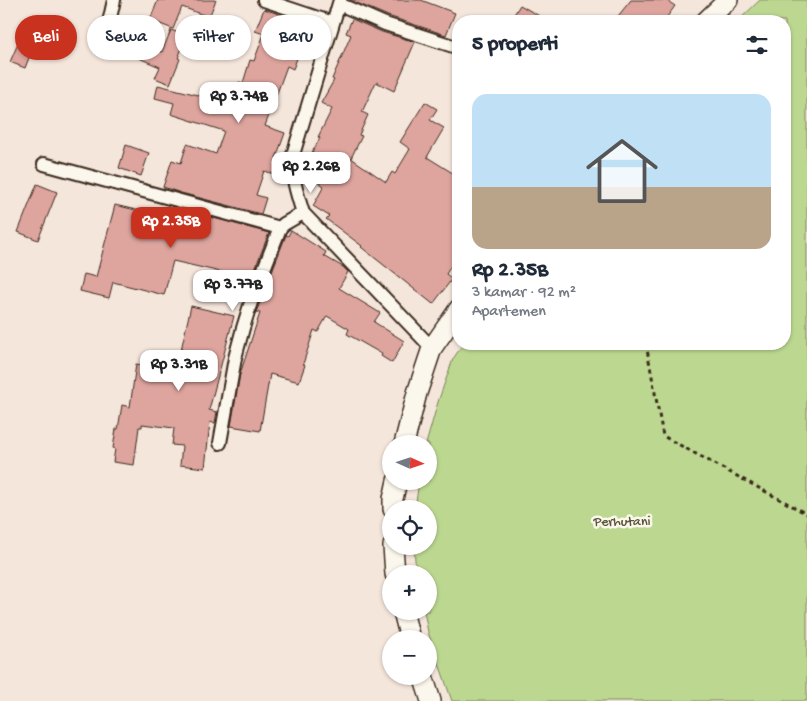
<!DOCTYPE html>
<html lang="id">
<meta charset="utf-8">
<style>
:root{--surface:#fff;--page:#f6f6f7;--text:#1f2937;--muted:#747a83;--accent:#c8321e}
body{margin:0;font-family:"Gochi Hand",sans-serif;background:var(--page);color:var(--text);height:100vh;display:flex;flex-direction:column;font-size:19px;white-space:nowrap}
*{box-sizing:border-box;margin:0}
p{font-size:16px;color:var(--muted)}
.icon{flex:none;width:28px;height:28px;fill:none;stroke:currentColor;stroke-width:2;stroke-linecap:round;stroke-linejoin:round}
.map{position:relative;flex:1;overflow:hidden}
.side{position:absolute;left:452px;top:15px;width:339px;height:335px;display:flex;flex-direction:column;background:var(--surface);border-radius:20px;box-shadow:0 1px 4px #0004}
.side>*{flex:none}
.top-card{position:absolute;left:15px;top:15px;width:362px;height:45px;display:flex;gap:10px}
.needle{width:32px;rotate:93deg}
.controls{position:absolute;left:382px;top:435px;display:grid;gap:10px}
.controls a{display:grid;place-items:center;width:55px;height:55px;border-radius:50%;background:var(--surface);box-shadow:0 1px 4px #0004;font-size:25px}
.price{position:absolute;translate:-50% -42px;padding:0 11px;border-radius:10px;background:#fff;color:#222;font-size:16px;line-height:32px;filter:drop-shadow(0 1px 2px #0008)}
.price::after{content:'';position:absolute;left:50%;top:30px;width:15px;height:11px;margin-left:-8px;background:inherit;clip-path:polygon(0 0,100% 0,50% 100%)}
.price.selected{background:var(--accent);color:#fff}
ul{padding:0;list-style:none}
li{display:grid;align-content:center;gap:10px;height:265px;padding:0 20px}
li span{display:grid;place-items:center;height:155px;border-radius:15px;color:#555}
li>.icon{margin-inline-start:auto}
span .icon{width:90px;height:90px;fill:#fffc;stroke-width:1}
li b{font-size:21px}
h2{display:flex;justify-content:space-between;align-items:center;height:60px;padding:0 20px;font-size:21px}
.pill{padding:0 18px;border-radius:22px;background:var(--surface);box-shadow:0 1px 4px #0004;font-size:18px;line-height:45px}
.pill.selected{background:var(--accent);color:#fff}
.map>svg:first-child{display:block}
.green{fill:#bcd890;stroke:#7c8157}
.building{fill:#dea49e;stroke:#3b2a1e}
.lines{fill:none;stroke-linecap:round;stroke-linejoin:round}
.minor-casing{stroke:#3b2a1e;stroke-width:16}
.secondary-casing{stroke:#3b2a1e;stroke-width:22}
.path{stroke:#3b2a1e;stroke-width:3;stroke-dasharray:4 4;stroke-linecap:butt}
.minor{stroke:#fbf7ec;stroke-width:12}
.secondary{stroke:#fbf7ec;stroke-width:19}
.labels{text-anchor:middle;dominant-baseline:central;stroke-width:5;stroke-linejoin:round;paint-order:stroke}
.park-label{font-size:14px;fill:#5b563a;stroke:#fbf7ec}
</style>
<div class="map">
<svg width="807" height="701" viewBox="0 0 807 701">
<rect width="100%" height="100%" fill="#f5e6dc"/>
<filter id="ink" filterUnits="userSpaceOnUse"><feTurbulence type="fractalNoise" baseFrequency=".02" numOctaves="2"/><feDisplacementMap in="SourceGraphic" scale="10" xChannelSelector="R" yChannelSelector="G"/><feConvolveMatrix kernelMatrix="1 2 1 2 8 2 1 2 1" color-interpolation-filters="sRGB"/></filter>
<g filter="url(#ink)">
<!-- green -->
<path class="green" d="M760,0H807V701H452L428,632L424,611H429V574H416L414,546H429V509H415L419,481H429V444H426L438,402L453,359L463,344H785V21H738Z"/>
<!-- building -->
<path class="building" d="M158,0H216L209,17L182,7L173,29L150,20Z
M350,0H421L455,13L446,35L388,16Z
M631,0H666L675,6L664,21H614Z
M520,5L548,21H510Z
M264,9L303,22L300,30L310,33L303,49L301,48L293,69L287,66L265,126L285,133L276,158L284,161V163L280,176L264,171L256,195L266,198L261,214L181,193L163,187L172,160L181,163L187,144L216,154L224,131L171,114L174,103L155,98L158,85L206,97L207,94L233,103L239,82L243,83L250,60L254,61L264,34L255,31Z
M352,19L382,32L415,42L394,91L376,82L362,112L368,115L359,135L362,136L351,158L386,182L392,172L395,174L410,149L400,142L425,102L437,109L430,120L444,128L427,157L459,177V253L446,274L452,279L433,304L361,247L362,246L326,219L329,216L313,206L324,186L311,178L318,165L308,160L320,138L318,137L332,109L321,103L334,80L332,79L351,35L346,33Z
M171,30L187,36L178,58L180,59L170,84L155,78L160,67L134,56L140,42L162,52Z
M20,39L34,45L25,68L10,62Z
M126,145L149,153L141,176L119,168Z
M37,184L57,192L38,240L18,232Z
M115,205L174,219L177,208L269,233L251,279L173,261L164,295L113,282L109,298L80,291L84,274L96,277Z
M291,230L326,252L324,256L343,267L348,272L339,288L380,313L374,322L404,341L392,363L381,356L382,354L347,334L349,329L327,316L318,332L314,330L303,364L305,365L299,382L270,374L260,431L231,426L240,374L260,313L256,312L259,305L286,235L288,236Z
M191,306L234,316L209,410L217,412L215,423L210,422L205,468L180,465L182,446L172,445L174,428L142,424V427H139L134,465L113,462L115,449L113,448L116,429H118L122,405L130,407L136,364L171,369L172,362L178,363Z"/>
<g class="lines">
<defs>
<path id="minor" d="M264,0L333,23
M340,0L292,158C292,178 297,194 303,213L432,348
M339,4L385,24L459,48
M104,45L114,0
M44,164L280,228
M220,443L235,358L243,328L251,302L280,228L284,224L303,213"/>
<path id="secondary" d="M706,21L728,0
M404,444L417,393L432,348L459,309
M393,509V499L397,481
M393,546L395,574
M403,611L410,639
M423,676L431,701"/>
</defs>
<!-- minor casing -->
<use href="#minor" class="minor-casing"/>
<!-- secondary casing -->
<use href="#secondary" class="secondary-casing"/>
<!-- path -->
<path class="path" d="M646,344L663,436L807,514"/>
<!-- minor -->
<use href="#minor" class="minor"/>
<!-- secondary -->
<use href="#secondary" class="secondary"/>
</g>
</g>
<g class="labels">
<!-- park labels -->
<g class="park-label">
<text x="622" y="522">Perhutani</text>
</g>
</g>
</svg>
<div class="controls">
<a><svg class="needle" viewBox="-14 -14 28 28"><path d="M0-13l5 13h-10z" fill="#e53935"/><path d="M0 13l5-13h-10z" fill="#747a83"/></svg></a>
<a><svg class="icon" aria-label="locate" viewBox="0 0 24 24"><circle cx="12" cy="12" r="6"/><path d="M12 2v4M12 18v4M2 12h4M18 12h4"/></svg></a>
<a>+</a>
<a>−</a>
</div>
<b class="price" style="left:239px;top:124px">Rp 3.74B</b>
<b class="price" style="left:311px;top:194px">Rp 2.26B</b>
<b class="price selected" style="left:171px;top:249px">Rp 2.35B</b>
<b class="price" style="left:233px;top:312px">Rp 3.77B</b>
<b class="price" style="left:179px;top:392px">Rp 3.31B</b>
<div class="top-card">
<a class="pill selected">Beli</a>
<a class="pill">Sewa</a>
<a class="pill">Filter</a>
<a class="pill">Baru</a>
</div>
<section class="side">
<h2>5 properti<svg class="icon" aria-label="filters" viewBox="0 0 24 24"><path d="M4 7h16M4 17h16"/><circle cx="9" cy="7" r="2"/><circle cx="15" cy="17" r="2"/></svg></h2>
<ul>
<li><span style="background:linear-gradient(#bfe0f5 60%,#b9a48a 0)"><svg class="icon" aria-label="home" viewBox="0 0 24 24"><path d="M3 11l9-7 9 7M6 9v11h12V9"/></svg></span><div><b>Rp 2.35B</b><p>3 kamar · 92 m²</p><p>Apartemen</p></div></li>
</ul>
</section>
</div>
